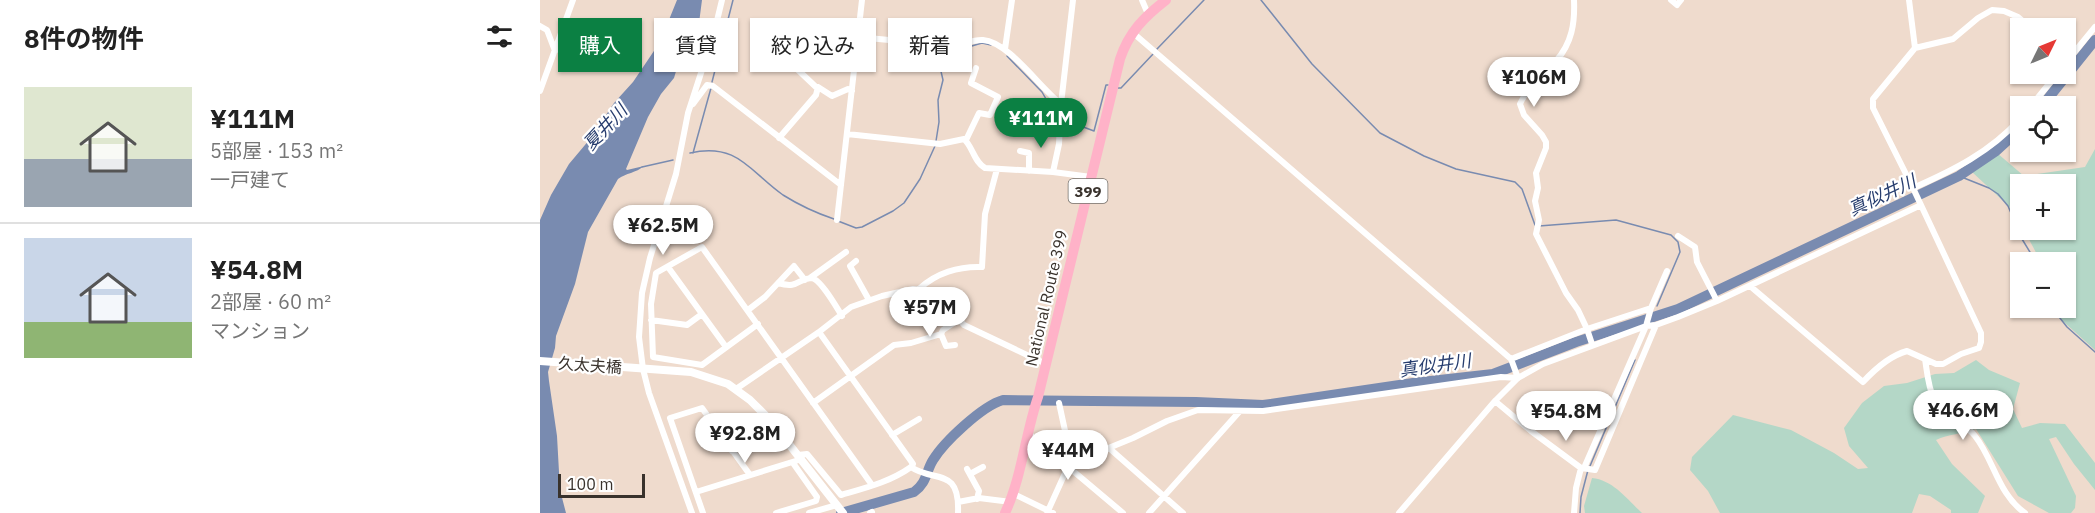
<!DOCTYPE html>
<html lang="ja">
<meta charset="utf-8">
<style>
:root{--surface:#fff;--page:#f2f2f2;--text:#222;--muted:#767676;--line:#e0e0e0;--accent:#0b8043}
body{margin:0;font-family:"IBM Plex Sans","Noto Sans JP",sans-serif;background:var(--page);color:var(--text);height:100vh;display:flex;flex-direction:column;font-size:22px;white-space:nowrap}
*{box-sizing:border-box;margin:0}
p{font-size:20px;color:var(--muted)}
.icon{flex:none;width:33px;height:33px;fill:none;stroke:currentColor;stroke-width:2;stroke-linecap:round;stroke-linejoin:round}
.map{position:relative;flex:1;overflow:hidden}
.details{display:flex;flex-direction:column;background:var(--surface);width:540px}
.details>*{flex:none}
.guide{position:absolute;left:18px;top:18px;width:570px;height:54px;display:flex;gap:12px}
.needle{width:39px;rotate:47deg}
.buttons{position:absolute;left:1470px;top:18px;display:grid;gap:12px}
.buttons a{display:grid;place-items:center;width:66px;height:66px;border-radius:0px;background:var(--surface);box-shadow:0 2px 4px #0004;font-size:30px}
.scale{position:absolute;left:18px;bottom:15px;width:87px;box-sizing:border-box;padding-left:6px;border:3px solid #39322c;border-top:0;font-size:16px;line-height:21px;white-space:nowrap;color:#39322c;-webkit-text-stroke:4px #fff;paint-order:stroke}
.price{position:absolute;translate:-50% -51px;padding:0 14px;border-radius:21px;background:#fff;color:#222;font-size:20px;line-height:39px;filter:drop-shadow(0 2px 3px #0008)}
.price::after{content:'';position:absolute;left:50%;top:36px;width:18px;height:14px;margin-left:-9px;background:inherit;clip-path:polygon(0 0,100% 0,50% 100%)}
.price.active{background:var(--accent);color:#fff}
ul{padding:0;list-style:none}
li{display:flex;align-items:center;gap:18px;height:150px;padding:0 24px}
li+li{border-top:2px solid var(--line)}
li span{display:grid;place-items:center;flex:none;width:168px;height:120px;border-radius:0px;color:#555}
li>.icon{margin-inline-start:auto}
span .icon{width:72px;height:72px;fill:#fffc;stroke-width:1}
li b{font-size:26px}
h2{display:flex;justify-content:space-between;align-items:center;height:72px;padding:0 24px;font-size:26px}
.pill{padding:0 21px;border-radius:0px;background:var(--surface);box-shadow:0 2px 4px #0004;font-size:21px;line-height:54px}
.pill.active{background:var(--accent);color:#fff}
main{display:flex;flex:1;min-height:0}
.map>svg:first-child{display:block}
.green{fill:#b4d7c7}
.water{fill:#798bb0}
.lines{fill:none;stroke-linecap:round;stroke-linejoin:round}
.stream{stroke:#798bb0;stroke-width:1.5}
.river{stroke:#798bb0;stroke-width:10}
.minor{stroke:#fff;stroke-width:6}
.tertiary{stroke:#fff;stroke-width:8}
.trunk{stroke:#ffb2c8;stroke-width:10}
.labels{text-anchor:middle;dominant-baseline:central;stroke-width:4.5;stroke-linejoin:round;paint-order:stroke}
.shield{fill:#fff;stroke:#74706b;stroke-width:1.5}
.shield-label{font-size:15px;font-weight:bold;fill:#39322c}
.street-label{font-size:16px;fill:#39322c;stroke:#fff}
.water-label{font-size:18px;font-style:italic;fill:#273d6e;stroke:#fff}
</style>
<main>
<section class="details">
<h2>8件の物件<svg class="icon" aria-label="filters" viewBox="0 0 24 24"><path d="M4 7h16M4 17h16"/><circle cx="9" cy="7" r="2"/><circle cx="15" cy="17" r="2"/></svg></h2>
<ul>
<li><span style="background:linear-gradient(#dfe7d0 60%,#9aa5b1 0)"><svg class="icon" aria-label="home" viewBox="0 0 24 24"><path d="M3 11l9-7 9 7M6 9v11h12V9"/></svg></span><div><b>¥111M</b><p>5部屋 · 153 m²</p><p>一戸建て</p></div></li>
<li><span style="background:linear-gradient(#c9d6e8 70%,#8fb573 0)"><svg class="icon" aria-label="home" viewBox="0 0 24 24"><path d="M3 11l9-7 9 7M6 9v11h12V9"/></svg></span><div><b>¥54.8M</b><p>2部屋 · 60 m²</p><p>マンション</p></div></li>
</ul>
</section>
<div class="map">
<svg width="1555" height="513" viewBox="0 0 1555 513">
<rect width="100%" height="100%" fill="#efdbcd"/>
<!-- green -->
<path class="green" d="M1555,149V350L1516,315V308H1526V262H1501L1484,230H1526V184H1480V223L1475,212L1431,171L1457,153L1484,176L1545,167Z
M1436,360L1449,370L1480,383L1473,409L1482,428L1500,423L1525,424L1555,463V490L1534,464L1516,437L1509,439L1536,496L1535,508L1531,513H1509L1478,496L1436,429C1422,434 1408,434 1396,440L1412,464L1445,496L1438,513H1411V510L1390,496L1379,494L1372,513H1180L1168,491L1150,470L1152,457L1193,415L1251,430L1294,453L1318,469L1328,468L1309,446L1304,428L1322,403L1344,386L1367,383L1395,374L1414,373Z
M1052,478C1073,480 1087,499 1102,513H1045L1044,506Z"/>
<!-- water -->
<path class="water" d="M137,0H162L159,23L154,36L137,68L134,78L121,94L108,117L86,169L87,170L104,166C96,173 86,173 78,179L48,232L35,284L16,336L15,348L8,372L9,381L17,436L20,490L26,513H0V220L11,195L29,164L50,139L74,103L93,82L120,42Z"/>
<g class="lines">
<!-- stream -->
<path class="stream" d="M721,0L772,64L840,133L884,156L916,169L975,182L982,189L995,225
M617,49L664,0
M467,56L502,92L506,99L508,110L517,117
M172,82L193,0
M577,88H581L614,53
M522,119L554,131L566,85H568
M396,141L399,122L398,100L403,80L399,63L402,52L406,49L418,50L442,43L451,45
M150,153C198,142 210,172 243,195C259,205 276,213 294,219
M153,153L171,88
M102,167L133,160
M1419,176L1449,188L1458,194L1468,206L1482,239L1496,262
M298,221L316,228L322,227L353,211L364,203L380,179L395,146
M999,226L1076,220L1131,235L1138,242L1140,252L1117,306
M1512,308L1527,327L1555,352
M1050,466L1095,360
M1040,513L1041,497L1048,470"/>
<!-- river -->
<path class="river" d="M1502,106L1555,40
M301,513L374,492C387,483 386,471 393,460C404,442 442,406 463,400L656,402L723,405L873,383L953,374L1036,342L1138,309L1419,176L1456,151L1480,129"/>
<!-- minor -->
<path class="minor" d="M602,0L608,14
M1131,0L1137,5L1141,0
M1369,0L1375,48
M0,26L7,30L15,51
M592,32L971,359L978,378
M318,37L411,46C422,46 432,39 443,40C469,42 499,87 521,104
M465,49L472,0
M1526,57L1528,60L1555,27
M257,69L277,88
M0,91L33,0
M153,104L167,85L173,86L301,185
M1491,106L1517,74
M307,134L400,144L424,139C433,147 434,162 445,168L513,172L551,177
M239,138L276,95L278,87L292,96L308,89L312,91
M426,140L439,113L450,115L458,97L431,83L436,68
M480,151L489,153V171
M513,172L519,144L521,104L533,0
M1373,188C1414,170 1450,152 1480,119
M297,220L322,0
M1138,236L1155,247L1157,262L1177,301
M316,261L310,266L329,300
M128,267L186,347
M270,278L306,252
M238,283C259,289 257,279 271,278C280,278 297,308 302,316
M1210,286L1323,382C1335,369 1349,356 1367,351L1396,364H1403L1421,354L1439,348L1441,342V333L1373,188L1333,108V99L1375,48L1413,39L1438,18L1452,10L1464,11L1478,17L1491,28
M379,289C396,273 419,266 442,267L445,214L457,169
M1111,308L1127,271
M208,310L225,297L254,266L265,280
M111,320L147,325L162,314
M218,324L162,365L113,357L111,304L116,273L162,247L332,485
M279,332L371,461L373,464L371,467C394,483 420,466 418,513
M415,345L406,346L401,334L403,330L418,320
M971,359L1047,329L1038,310L1026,293L996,234L999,220L995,201L998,188L996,173L1006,148V142L1002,135L984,115L980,104C989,84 1002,77 1016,61C1032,43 1035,23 1034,0
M1385,359C1387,371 1388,387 1394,399C1403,415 1424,422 1435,436C1454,460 1458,494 1485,513
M196,389L279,332L311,307L342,296L373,289L383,290L402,301L424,325L506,364
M955,401L991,431L1041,468L1036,488L1034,513
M273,403L354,345L371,343L401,334
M519,403L532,463
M488,433L583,513
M352,435L379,419
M569,448L643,513
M192,451L230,420
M258,455L267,454L301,495C325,488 350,482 371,467
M1042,468L1055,470L1116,325
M1044,468L1106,326L1111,308L1047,329L1052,344
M427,469L439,491L437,499
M430,474L443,467
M156,492L262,459
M474,494L513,513
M418,502L439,498L471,502
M152,513L109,393L103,369L99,337L102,293L110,258L136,174L148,113L174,33L182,0
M163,513L130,418L162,408L210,475
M236,513L276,501L277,497L253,463
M269,513L297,505
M330,513L332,512
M507,513L526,471L532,463L593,438L627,421L658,410L723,411L961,377L978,378
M609,513L700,411
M859,513L955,401L978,378L1003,364L1106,326L1116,325L1138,317L1177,301L1381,205"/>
<!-- tertiary -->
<path class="tertiary" d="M0,361L151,372L188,384L210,400L230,420L303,513"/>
<!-- trunk -->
<path class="trunk" d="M465,513C482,477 485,435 498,397L580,59C589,32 604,17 626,0"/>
</g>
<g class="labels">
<!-- shield labels -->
<rect class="shield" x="528.5" y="179" width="39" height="24" rx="4.5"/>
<g class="shield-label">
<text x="548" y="191">399</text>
</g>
<!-- street labels -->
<g class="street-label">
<text transform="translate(506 298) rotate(-77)">National Route 399</text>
<text transform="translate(50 365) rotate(4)">久太夫橋</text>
</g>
<!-- water labels -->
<g class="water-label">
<text transform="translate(65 127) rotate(-47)">夏井川</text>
<text transform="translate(1342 195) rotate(-25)">真似井川</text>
<text transform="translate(895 365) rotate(-8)">真似井川</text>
</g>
</g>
</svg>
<div class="buttons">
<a><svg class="needle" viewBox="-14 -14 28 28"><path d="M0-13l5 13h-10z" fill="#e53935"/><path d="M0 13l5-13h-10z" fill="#767676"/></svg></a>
<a><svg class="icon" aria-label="locate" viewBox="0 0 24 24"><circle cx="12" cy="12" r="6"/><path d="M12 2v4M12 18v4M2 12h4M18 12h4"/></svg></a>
<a>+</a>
<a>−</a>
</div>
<div class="scale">100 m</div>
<b class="price" style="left:994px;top:108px">¥106M</b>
<b class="price active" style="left:501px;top:149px">¥111M</b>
<b class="price" style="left:123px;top:256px">¥62.5M</b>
<b class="price" style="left:390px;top:338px">¥57M</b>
<b class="price" style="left:1423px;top:441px">¥46.6M</b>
<b class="price" style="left:1026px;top:442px">¥54.8M</b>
<b class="price" style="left:205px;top:464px">¥92.8M</b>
<b class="price" style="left:528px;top:481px">¥44M</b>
<div class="guide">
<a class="pill active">購入</a>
<a class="pill">賃貸</a>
<a class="pill">絞り込み</a>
<a class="pill">新着</a>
</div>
</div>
</main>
